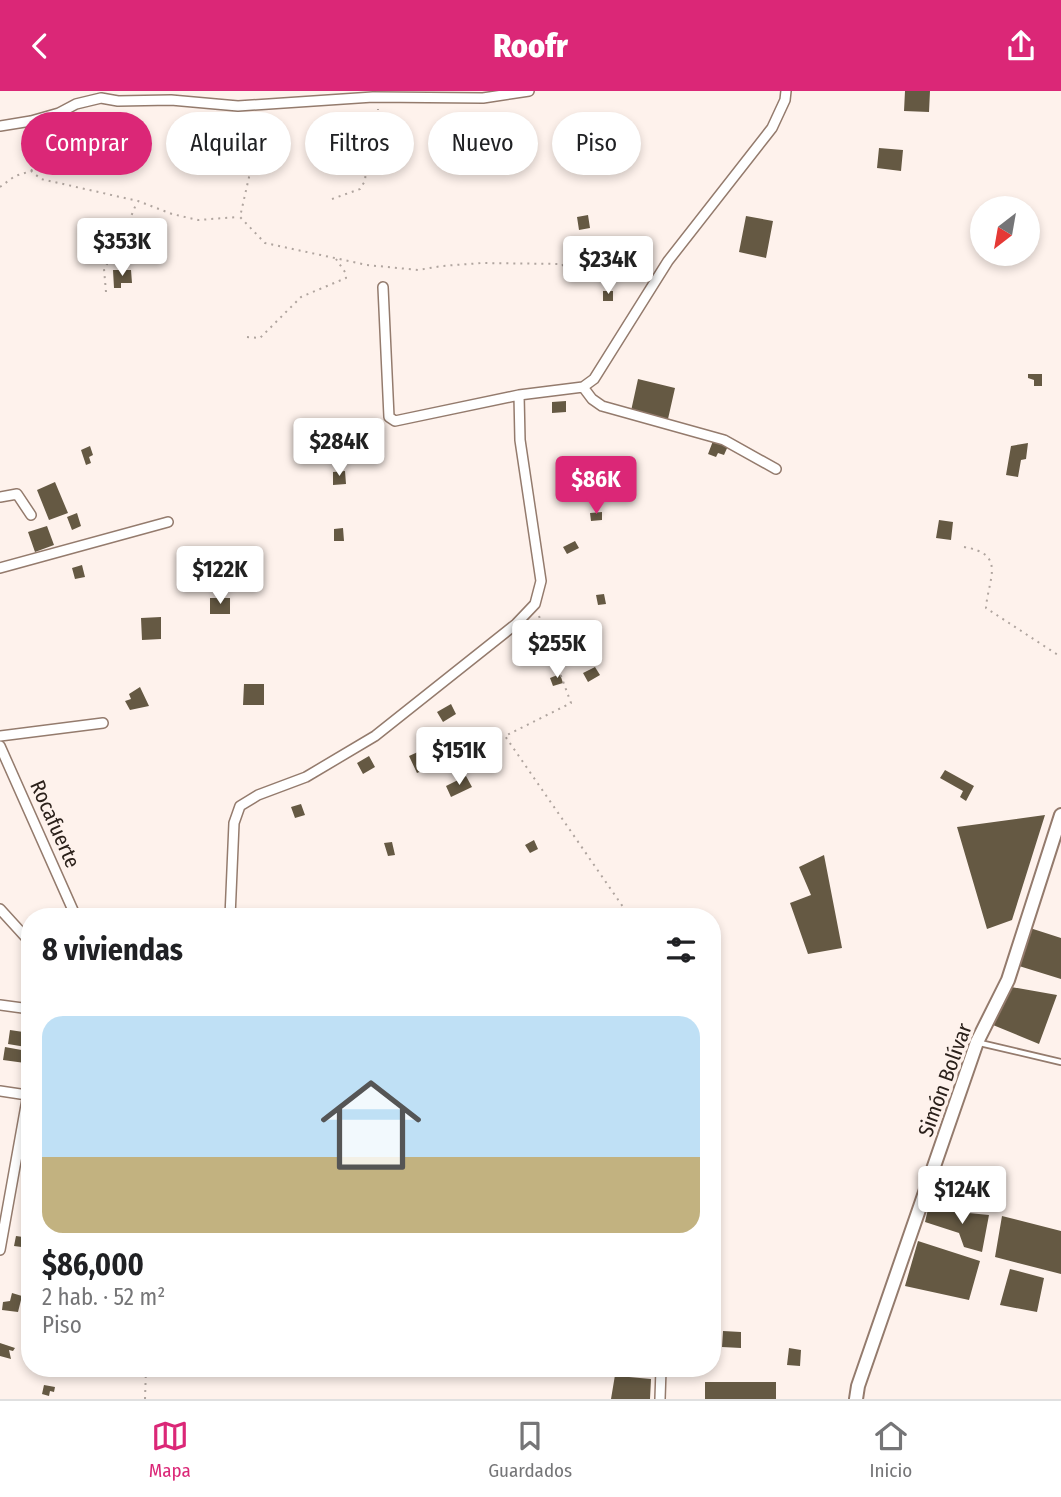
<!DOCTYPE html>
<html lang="es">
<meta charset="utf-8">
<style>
:root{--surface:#fff;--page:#f2f2f2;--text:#202124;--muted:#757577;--line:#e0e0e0;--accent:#db2777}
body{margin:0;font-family:"Fira Sans Condensed",sans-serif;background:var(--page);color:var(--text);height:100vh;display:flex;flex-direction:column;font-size:26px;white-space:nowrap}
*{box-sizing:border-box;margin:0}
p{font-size:23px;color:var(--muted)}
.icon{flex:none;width:38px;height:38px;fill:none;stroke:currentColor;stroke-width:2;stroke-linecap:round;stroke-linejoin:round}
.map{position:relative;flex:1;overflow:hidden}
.details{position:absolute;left:21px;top:817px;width:700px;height:469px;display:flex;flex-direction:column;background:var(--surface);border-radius:28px;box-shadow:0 4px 10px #0003}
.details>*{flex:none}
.guide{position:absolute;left:21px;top:21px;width:700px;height:63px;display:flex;gap:14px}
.needle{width:46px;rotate:211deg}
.buttons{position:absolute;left:970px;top:105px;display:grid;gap:14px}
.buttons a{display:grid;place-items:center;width:70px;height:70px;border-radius:50%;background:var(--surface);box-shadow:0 4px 10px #0003;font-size:35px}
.price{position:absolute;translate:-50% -60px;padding:0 16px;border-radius:7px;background:#fff;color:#222;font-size:23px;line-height:46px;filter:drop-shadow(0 2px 4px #0008)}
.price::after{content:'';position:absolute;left:50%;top:42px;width:21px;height:16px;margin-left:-10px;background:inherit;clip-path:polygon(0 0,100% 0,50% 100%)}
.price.active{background:var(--accent);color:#fff}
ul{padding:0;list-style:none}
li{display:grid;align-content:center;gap:14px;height:371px;padding:0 21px}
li+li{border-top:2px solid var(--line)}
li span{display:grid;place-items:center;height:217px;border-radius:21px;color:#555}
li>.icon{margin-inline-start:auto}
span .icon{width:126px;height:126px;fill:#fffc;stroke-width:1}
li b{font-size:30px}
h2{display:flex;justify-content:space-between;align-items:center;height:84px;padding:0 21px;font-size:30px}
.tag{padding:0 24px;border-radius:32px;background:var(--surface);box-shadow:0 4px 10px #0003;font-size:24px;line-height:63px}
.tag.active{background:var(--accent);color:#fff}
header{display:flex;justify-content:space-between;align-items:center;height:91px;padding:0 21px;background:var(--accent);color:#fff;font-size:32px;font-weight:800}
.tab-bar{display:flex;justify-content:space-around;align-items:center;height:98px;border-top:2px solid var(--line);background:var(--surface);font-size:19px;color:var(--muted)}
.tab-bar a{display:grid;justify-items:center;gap:4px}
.tab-bar .active{color:var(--accent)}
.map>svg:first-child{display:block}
.building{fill:#655943}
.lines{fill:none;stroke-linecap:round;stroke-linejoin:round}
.lane-casing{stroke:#947b6d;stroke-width:8}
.street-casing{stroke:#947b6d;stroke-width:12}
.secondary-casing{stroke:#947b6d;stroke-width:16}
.path{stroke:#b0a59f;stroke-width:2;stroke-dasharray:2 5;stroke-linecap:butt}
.lane{stroke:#fff;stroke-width:4.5}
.street{stroke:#fff;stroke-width:9}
.secondary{stroke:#fff;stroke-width:12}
.labels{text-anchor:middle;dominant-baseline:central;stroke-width:7;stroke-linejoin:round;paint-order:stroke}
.street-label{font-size:21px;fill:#2b211b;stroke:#fef2ec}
</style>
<header><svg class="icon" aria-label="back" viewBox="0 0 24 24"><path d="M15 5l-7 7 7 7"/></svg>Roofr<svg class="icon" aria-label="share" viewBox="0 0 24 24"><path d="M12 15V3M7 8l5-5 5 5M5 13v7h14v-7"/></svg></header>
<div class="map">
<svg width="1061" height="1308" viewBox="0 0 1061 1308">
<rect width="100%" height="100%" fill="#fef2ec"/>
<!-- building -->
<path class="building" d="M905,0H930L929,21L904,20Z
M879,57L903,59L901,80L877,77Z
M588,124L590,137L579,139L577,126Z
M746,125L773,130L766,167L739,161Z
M113,179H131L132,192H121V197H114Z
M603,200H613V210H603Z
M1028,283H1042V295H1034V289L1028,287Z
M638,288L675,297L668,328L631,320Z
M566,310V321L552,322V311Z
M713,350L728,355L724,364L718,362L716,366L708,363Z
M1028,352L1026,368L1021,369L1018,386L1006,384L1011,355Z
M90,355L93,364L89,366L91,372L86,374L81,359Z
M345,380L346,393L333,394V381Z
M55,391L68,422L49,429L37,399Z
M588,397H600V407H588Z
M602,421V429L591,430L590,422Z
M77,422L81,435L72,439L67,426Z
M939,429L953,431L951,449L936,447Z
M47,435L54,454L35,461L28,441Z
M343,437L344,450H334V438Z
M575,450L579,457L567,463L563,456Z
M82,474L85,486L75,488L72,477Z
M604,503L606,513L598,514L596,504Z
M210,507H230V523H210Z
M161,526V548L142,549L141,527Z
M595,576L600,584L588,591L583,582Z
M560,583L563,592L553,595L550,587Z
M244,593H264V614H243Z
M140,596L149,615L130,619L125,610L131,608L129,603Z
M451,613L456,623L443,631L437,621Z
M420,660L428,677L417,682L409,665Z
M369,665L375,676L363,683L357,672Z
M945,679L974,695L966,710L960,706L963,700L940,687Z
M466,685L472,696L451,706L446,695Z
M301,713L305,724L295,727L291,716Z
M1045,724L1012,829L987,838L957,736Z
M534,749L538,758L530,762L525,754Z
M392,751L395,764L388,765L384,752Z
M824,764L842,857L808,863L790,812L811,804L799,776Z
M1030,837L1061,847V888L1019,875Z
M1011,896L1057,904L1039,953L993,934Z
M10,939L30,942V952H26V956L8,953Z
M5,956L27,960L25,972L3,969Z
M928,1118L989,1124L982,1161L964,1156L959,1142L925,1131Z
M1002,1125L1061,1140V1183L995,1166Z
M16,1145L30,1147L29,1157L14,1155Z
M918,1150L980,1170L969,1209L905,1195Z
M1010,1178L1044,1187L1037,1221L1000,1214Z
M12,1202L22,1205L18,1221L2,1219L3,1211L10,1210Z
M723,1240L741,1241V1257L722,1256Z
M0,1252L15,1257L13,1260L9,1259L11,1268L0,1265Z
M789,1257L801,1259L800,1275L787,1274Z
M616,1278H629V1286L651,1288L650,1308H611Z
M705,1291H776V1308H705Z
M44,1294L55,1296L54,1301L50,1300L49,1305L42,1303Z"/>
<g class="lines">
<defs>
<path id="lane" d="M980,952L1061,971"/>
<path id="street" d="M0,35L31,30L59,22L76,13L101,7L118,10L171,9L238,15L373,6L483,7L529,0
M383,196L389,326L395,330L519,304
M583,296L592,308L602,315L724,349L776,378
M0,406L17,403L31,424
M0,477L168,431
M0,645L103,632
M0,655L76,826
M0,818L30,851
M230,826L234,732L240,715L258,704L306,686L375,645L516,533L535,513L541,490L520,349L519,304L583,296L594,288L668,170L772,37L785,9L786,0
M0,914L30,918
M0,1000L27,1004
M0,1159L30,992
M660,1308L661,1278"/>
<path id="secondary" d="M856,1308L858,1295L977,951L1008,889L1061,724"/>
</defs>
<!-- lane casing -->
<use href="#lane" class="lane-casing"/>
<!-- street casing -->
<use href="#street" class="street-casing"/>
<!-- secondary casing -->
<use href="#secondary" class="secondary-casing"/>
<!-- path -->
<path class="path" d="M263,24L240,126L265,152L367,174L418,179L442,175L482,172L562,173L564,176H597L646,184
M31,80L47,63L61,33
M0,96L15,85L31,80L41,88L138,110L172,123L198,129L238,126
M332,108L360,98L365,90L368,54L378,25V18
M106,201L104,178L121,150L137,111
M247,246L260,247L301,206L346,187L345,181L336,168
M964,456C1007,463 988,488 986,517L1061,566
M539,525L571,612L505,645L630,826
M145,1308L146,1278"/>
<!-- lane -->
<use href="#lane" class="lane"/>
<!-- street -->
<use href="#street" class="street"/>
<!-- secondary -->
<use href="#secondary" class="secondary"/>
</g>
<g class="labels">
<!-- street labels -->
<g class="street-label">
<text transform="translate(55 733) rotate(66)">Rocafuerte</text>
<text transform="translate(945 989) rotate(-70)">Simón Bolívar</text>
</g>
</g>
</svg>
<div class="buttons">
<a><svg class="needle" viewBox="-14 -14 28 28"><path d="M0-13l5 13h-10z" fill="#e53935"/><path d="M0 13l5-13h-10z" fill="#757577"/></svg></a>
</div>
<b class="price" style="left:122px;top:187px">$353K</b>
<b class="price" style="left:608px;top:205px">$234K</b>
<b class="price" style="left:339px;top:387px">$284K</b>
<b class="price active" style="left:596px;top:425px">$86K</b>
<b class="price" style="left:220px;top:515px">$122K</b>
<b class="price" style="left:557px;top:589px">$255K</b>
<b class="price" style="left:459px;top:696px">$151K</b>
<b class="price" style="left:962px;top:1135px">$124K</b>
<div class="guide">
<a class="tag active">Comprar</a>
<a class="tag">Alquilar</a>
<a class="tag">Filtros</a>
<a class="tag">Nuevo</a>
<a class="tag">Piso</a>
</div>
<section class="details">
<h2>8 viviendas<svg class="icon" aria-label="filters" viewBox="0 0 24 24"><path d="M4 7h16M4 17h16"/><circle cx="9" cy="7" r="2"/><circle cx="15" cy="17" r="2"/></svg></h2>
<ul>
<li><span style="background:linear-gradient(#bfe0f5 65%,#c2b280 0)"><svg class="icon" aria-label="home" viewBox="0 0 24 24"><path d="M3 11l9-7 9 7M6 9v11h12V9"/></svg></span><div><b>$86,000</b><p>2 hab. · 52 m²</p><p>Piso</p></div></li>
</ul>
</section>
</div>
<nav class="tab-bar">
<a class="active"><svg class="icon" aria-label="map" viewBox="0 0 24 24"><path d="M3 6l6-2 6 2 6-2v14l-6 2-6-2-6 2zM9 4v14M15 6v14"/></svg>Mapa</a>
<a><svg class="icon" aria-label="saved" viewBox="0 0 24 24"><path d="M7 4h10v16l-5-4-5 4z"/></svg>Guardados</a>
<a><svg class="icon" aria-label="home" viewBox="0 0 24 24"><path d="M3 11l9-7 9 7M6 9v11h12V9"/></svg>Inicio</a>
</nav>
